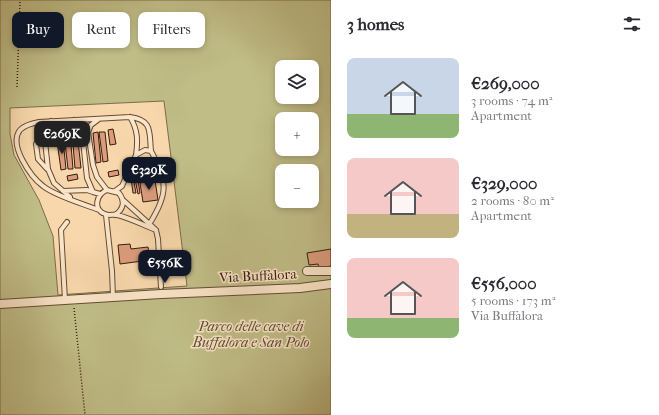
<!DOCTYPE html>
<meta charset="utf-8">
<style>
:root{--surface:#fff;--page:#f2f2f3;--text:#2b2b33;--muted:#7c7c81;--accent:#111827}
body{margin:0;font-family:"IM FELL French Canon",serif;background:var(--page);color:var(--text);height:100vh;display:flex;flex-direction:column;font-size:15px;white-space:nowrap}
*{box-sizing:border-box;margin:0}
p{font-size:13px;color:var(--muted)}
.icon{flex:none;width:22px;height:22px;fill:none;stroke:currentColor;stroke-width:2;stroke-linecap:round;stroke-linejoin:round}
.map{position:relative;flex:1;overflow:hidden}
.details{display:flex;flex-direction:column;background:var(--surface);width:328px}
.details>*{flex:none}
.guide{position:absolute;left:12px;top:12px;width:259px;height:36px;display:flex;gap:8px}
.fabs{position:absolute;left:275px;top:60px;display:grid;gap:8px}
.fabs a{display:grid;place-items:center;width:44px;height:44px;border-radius:8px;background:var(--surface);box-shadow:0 2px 6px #0003;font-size:20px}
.price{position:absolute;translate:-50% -34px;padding:0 9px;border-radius:8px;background:var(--accent);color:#fff;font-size:13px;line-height:26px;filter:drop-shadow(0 1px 2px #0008)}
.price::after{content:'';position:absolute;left:50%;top:24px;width:12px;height:9px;margin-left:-6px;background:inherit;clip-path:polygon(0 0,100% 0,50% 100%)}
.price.selected{background:#222;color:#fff}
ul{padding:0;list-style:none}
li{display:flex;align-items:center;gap:12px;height:100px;padding:0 16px}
li span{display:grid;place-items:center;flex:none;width:112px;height:80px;border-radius:8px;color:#555}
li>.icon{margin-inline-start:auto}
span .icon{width:48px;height:48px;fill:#fffc;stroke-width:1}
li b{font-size:17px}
h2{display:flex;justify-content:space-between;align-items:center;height:48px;padding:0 16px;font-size:17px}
.pill{padding:0 14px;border-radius:8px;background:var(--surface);box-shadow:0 2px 6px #0003;font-size:14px;line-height:36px}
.pill.selected{background:var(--accent);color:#fff}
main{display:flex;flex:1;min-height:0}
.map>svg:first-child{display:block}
.green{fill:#c0bd87;stroke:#7b6c4b;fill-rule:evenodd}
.building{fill:#db9c7c;stroke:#361b0f}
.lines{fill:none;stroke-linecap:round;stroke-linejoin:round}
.lane-casing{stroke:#664a36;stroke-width:6}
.street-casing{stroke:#664a36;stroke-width:10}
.path{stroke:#361b0f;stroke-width:1.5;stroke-dasharray:1 2;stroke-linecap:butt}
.lane{stroke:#fae5c8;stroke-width:4}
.street{stroke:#fae5c8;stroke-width:8}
.labels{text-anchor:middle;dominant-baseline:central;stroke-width:3;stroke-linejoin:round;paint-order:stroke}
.street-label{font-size:14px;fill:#361b0f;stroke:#fae5c8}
.park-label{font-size:14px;font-style:italic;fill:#5f4c33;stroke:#fae5c8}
</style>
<main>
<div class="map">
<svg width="331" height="415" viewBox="0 0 331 415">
<rect width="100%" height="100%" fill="#f7d7ab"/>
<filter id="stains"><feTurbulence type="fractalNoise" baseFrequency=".005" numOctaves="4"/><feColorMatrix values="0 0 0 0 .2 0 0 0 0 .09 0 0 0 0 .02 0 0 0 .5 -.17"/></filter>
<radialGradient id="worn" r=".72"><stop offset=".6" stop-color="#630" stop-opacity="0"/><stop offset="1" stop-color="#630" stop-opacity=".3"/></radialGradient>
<!-- green -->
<path class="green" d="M0,0H331V415H0ZM282,67H312V97H282ZM164,101L187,286L58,295L53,236L39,200L14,155L10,134V108ZM282,119H312V149H282ZM282,171H312V201H282Z"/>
<!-- building -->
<path class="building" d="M113,129L116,144L110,145L108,130Z
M77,132L81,168H75L72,133Z
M98,132L101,162L96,163L93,133Z
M99,132H105L108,161L103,162Z
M70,133L73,169H68L64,134Z
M63,140L66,169L61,170L57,141Z
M118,170L119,175L109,177L108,172Z
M152,170L153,174L140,176L139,173Z
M137,173L140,193L138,194L134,174Z
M77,174L78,179L68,181L67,176Z
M154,176V179L139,181V178Z
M133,177L136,193H133L131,178Z
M155,180L158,200L143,202L140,183Z
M130,244L131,249L148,247L150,260L120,264L118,245Z
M331,249V266L319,268L318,264L309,265L307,253Z"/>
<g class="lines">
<defs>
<path id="lane" d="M130,117C138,130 138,141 136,155
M99,119L91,125L88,132L93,165L97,177L107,190
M74,120L79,125L82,132L87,178L93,192L100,194
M51,121L44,132L48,169L54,183L70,197
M43,132L36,144L38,159L47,169
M63,191L87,190L93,192
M115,191L122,186L136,155L145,150L151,151C168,182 168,194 150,223
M123,200L156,230L158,239L161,287
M99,210C84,204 55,196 43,186C31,177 8,145 20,130C25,125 33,123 39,122L130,117C153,120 149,132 151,151
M106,215L112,271L113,297
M115,215C124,209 125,201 119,193L107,190C97,194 92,209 105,214C109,216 113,214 117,215C130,218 143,225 156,230
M65,300L61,230L67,222"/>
<path id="street" d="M307,271H331
M0,304L161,294L300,288L331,284"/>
</defs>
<!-- lane casing -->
<use href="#lane" class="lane-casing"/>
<!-- street casing -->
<use href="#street" class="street-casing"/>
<!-- path -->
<path class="path" d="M17,87L20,0
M74,308L85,415"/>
<!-- lane -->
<use href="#lane" class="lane"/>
<!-- street -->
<use href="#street" class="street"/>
</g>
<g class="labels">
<!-- street labels -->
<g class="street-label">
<text transform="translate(258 276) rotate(-3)">Via Buffalora</text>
</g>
<!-- park labels -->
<g class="park-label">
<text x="251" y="326">Parco delle cave di<tspan x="251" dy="16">Buffalora e San Polo</tspan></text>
</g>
</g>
<rect width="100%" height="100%" filter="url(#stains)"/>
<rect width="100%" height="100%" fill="url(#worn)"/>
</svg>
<div class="fabs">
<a><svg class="icon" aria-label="layers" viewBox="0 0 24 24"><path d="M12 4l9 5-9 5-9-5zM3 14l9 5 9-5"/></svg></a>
<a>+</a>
<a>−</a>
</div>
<b class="price selected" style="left:62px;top:155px">€269K</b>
<b class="price" style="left:149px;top:191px">€329K</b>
<b class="price" style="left:165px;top:284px">€556K</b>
<div class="guide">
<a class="pill selected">Buy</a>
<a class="pill">Rent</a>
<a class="pill">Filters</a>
</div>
</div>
<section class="details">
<h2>3 homes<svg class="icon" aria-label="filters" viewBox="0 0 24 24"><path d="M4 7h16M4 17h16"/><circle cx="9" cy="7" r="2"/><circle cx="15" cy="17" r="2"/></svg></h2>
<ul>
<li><span style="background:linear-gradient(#c9d6e8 70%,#8fb573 0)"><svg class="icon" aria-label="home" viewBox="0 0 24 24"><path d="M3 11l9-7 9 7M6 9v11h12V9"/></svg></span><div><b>€269,000</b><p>3 rooms · 74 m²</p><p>Apartment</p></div></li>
<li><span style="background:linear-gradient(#f6c9c9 70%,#c2b280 0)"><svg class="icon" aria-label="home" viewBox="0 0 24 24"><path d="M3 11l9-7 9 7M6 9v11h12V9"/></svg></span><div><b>€329,000</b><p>2 rooms · 80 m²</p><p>Apartment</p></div></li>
<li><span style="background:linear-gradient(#f6c9c9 75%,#8fb573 0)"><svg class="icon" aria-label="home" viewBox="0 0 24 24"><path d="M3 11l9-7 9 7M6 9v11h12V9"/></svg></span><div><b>€556,000</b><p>5 rooms · 173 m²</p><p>Via Buffalora</p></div></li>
</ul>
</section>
</main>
